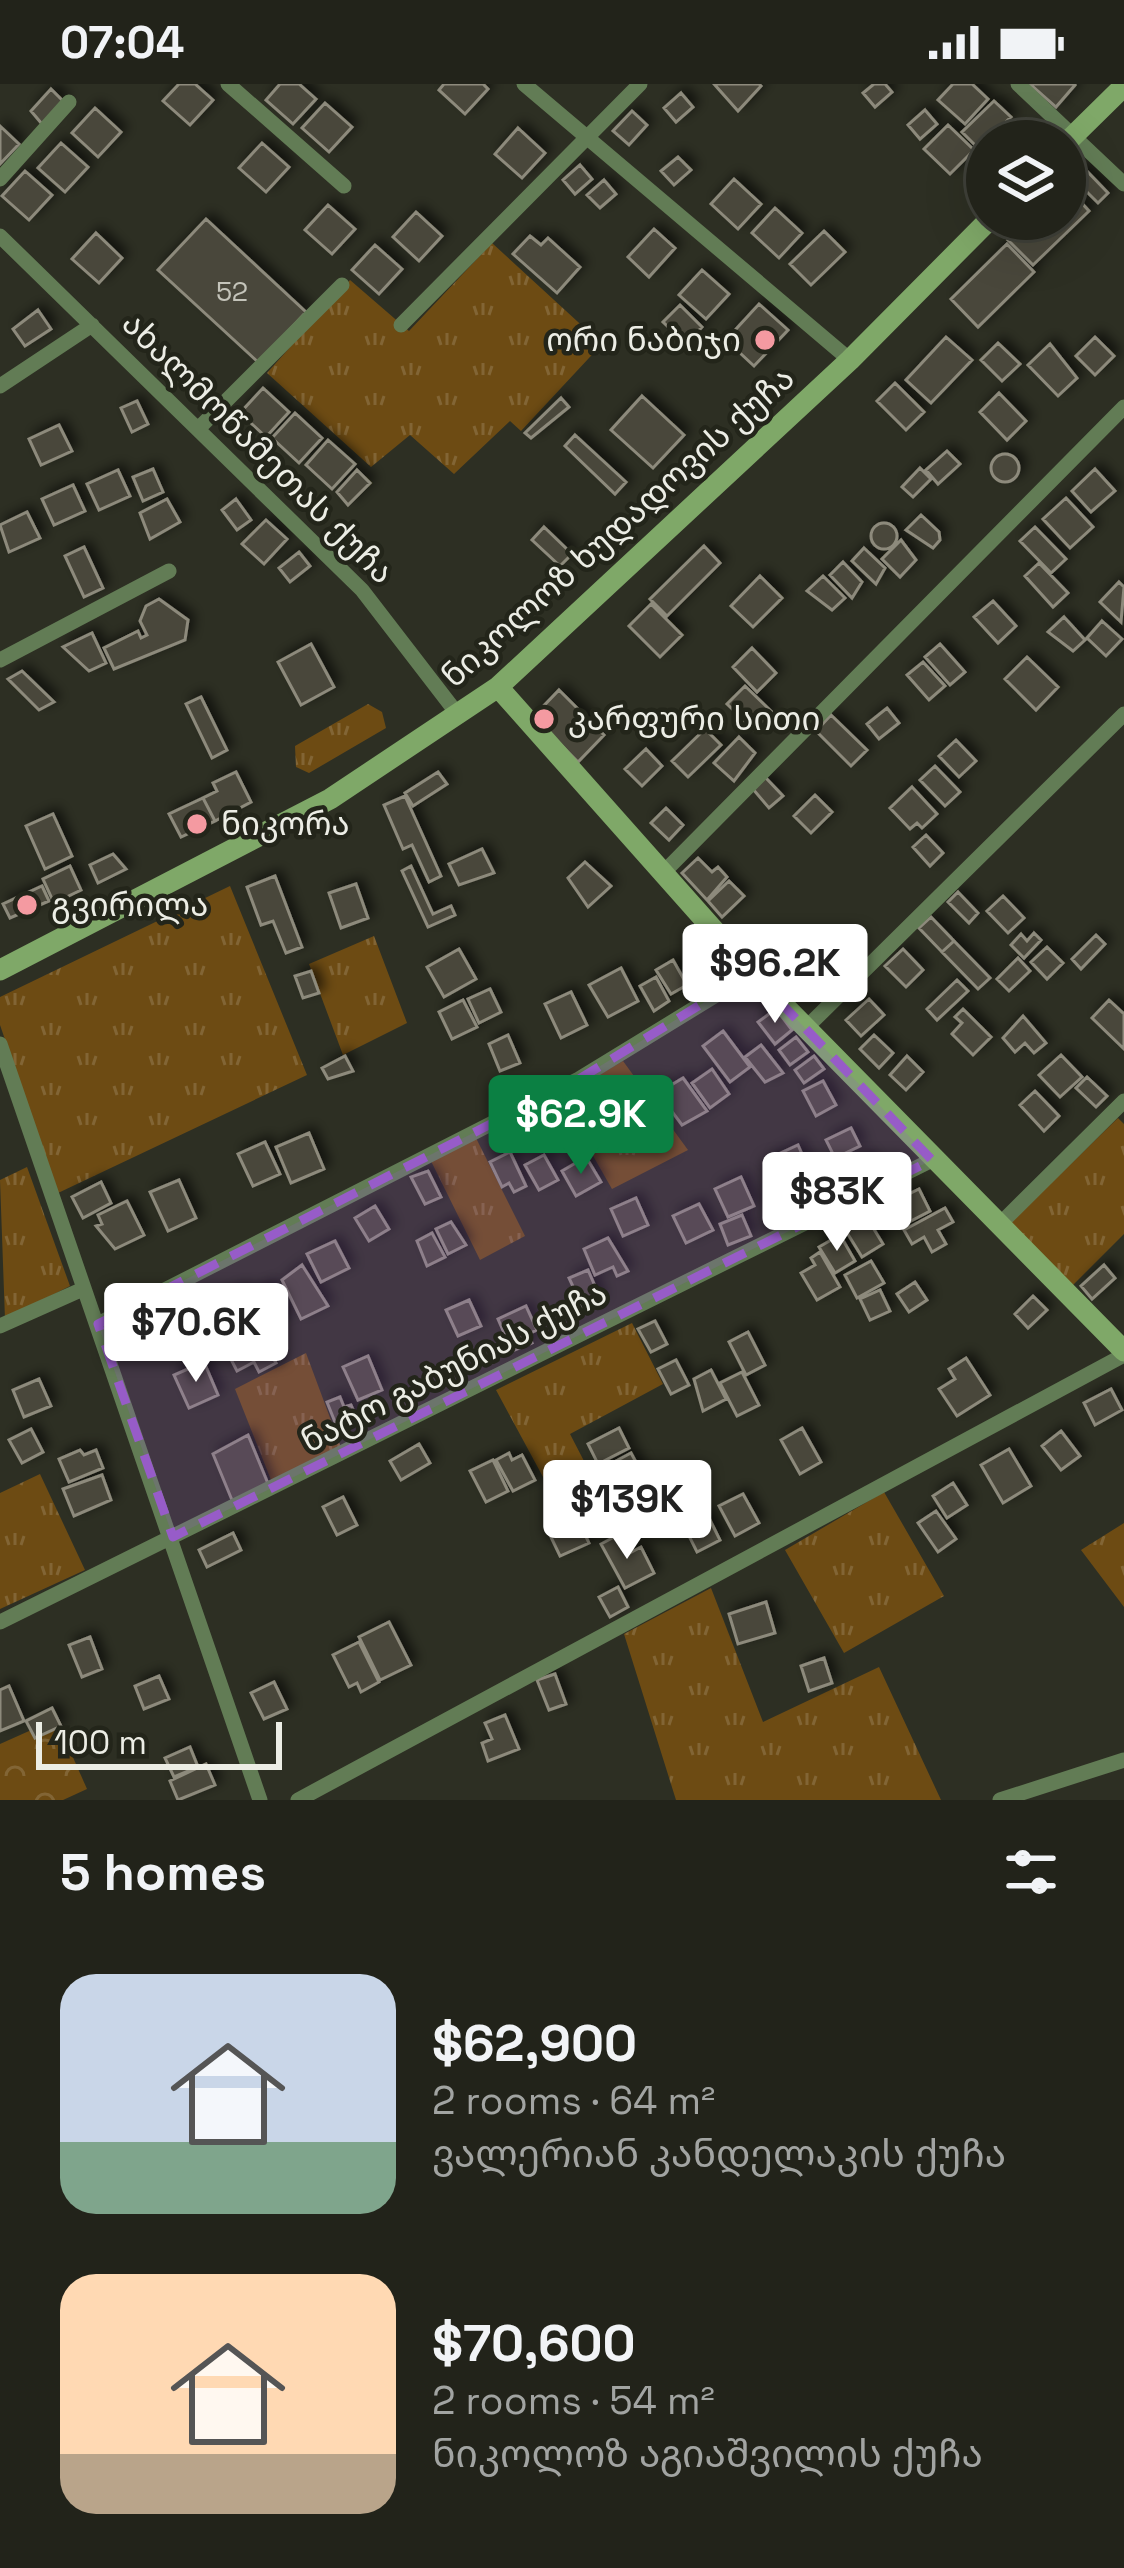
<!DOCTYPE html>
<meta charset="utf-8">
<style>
:root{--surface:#22231a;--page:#2e2f27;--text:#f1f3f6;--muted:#a2a4a2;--line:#3f4039;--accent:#0b8043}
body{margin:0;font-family:"Space Grotesk","Noto Sans Georgian",sans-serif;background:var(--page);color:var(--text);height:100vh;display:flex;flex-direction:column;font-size:45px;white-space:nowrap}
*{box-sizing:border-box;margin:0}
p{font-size:39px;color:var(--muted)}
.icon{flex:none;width:66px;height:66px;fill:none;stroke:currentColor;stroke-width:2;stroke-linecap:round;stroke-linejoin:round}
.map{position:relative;height:1716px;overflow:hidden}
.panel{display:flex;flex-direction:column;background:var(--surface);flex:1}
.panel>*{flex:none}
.fabs{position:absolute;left:966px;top:36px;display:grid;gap:24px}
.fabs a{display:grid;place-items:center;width:120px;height:120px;border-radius:50%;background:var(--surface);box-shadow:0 12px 48px #0002,0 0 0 3px var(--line);font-size:60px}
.scale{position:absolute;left:36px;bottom:30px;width:246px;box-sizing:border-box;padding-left:12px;border:6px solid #ecede5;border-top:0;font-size:33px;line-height:42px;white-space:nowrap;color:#ecede5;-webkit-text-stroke:9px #23251a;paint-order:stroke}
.price{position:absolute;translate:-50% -102px;padding:0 27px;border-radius:12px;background:#fff;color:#222;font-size:39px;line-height:78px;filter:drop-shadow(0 3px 6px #0008)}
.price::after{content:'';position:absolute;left:50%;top:72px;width:36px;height:27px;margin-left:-18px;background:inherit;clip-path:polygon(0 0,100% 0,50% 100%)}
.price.current{background:var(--accent);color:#fff}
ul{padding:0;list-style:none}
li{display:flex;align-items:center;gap:36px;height:300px;padding:0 60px}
li span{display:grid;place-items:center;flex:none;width:336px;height:240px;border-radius:36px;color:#555}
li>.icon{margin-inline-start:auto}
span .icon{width:144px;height:144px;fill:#fffc;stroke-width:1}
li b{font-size:51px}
h2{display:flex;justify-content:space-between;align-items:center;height:144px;padding:0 60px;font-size:51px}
.status{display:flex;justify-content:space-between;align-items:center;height:84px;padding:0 60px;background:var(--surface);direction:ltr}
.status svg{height:33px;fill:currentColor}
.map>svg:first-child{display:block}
.grass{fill:url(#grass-tufts)}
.forest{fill:url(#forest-crowns)}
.building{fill:#4a473a;stroke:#8d8a7c;stroke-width:3;filter:url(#shadow)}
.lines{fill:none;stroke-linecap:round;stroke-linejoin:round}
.street{stroke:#627c55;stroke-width:15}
.secondary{stroke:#7fa868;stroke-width:21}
.marked{fill:#975cc8;fill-opacity:0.2;stroke:#975cc8;stroke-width:9;stroke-dasharray:24 15;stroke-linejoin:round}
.poi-dot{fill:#f49aa1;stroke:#23251a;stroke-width:4.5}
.labels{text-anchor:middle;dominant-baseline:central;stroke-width:9;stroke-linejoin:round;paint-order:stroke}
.number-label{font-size:27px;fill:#c4c4ba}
.poi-label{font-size:33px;fill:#ecede5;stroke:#23251a;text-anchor:start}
.street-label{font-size:33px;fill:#ecede5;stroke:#23251a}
</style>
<div class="status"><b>07:04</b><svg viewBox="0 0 49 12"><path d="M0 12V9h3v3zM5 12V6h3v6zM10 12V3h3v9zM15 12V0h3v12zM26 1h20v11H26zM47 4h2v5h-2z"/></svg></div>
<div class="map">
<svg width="1124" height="1716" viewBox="0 0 1124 1716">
<defs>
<pattern id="grass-tufts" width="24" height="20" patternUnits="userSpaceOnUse" patternTransform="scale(3)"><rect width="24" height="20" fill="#6d4b13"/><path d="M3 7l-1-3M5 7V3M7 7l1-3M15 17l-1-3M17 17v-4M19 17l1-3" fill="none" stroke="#826535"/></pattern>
<pattern id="forest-crowns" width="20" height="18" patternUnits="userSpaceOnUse" patternTransform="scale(3)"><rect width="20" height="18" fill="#6d4b13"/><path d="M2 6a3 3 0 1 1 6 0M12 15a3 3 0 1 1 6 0" fill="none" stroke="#826535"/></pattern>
<filter id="shadow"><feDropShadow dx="5.5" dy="-5.5" stdDeviation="6" flood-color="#0009"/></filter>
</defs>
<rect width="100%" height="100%" fill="#2d2f23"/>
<!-- grass -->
<path class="grass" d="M492,159L602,260L521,347L510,337L454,390L410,351L371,383L267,289L350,196L409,247Z
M368,620L382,628L386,644L309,689L296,683L295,662Z
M230,802L307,991L58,1109L0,941V913Z
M374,852L407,939L343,971L309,880Z
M623,977L688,1066L612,1105L560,1014Z
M1118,1034L1124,1040V1150L1072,1202L1010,1139Z
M476,1054L525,1152L480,1176L431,1077Z
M27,1083L70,1202L5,1235L0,1096Z
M632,1239L663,1300L570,1350L600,1408L562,1428L496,1306Z
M306,1269L342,1366L273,1401L235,1305Z
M40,1390L85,1486L0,1525V1409Z
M884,1408L944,1512L844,1569L785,1466Z
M1124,1439V1523L1081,1466Z
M711,1504L763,1638L879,1583L941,1716H676L624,1550Z"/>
<!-- forest -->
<path class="forest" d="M56,1635L87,1705L63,1716H0V1660Z"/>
<!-- building -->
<path class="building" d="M179,0H195L213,16L190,41L163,17Z
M280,0H299L316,15L293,40L266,16Z
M444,0H483L488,5L465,30L439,6Z
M714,0H759L761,2L738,27Z
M874,0H885L892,8L875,23L863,9Z
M953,0H972L988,15L965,40L938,16Z
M1030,0H1074L1075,1L1056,23Z
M51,5L64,18L42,40L31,27Z
M681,9L693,23L676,38L664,24Z
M994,17L1011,33L978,64L962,48Z
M325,19L352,43L329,68L302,44Z
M95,24L121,48L98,73L72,49Z
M925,26L937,40L920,55L908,41Z
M632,27L647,41L629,61L613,47Z
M948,41L974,66L950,90L924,65Z
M0,42L19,60L0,80Z
M518,44L545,69L522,94L495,70Z
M61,59L88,83L65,108L38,84Z
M262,59L289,83L266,108L239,84Z
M678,73L691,86L674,101L661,87Z
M580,81L592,95L575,110L563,96Z
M1083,83L1108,109L1098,119L1085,106L1077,114L1089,127L1033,181L1008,156L1029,135H1065V100Z
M25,87L52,111L29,136L2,112Z
M734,95L761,120L738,145L711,120Z
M604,96L616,110L600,124L587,111Z
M328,121L355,145L332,170L305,146Z
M775,124L802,149L779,174L752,149Z
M416,128L442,152L419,177L393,153Z
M206,135L306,228L259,279L158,186Z
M654,145L675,164L649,193L628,173Z
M824,147L845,168L811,201L790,180Z
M96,149L122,174L99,199L72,175Z
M530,152L541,161L548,154L580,183L557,209L513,170Z
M1007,160L1034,188L978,243L951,215Z
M375,161L402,185L379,210L352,186Z
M702,186L729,210L706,235L679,211Z
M759,220L788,246L754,282L726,256Z
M680,221L702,243L686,260L663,238Z
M38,226L51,245L25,262L13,245Z
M946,253L972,276L931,319L906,296Z
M1095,253L1114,272L1095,291L1076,272Z
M998,259L1020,280L1002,297L981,276Z
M1050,260L1077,294L1058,312L1028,281Z
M895,299L924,328L906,346L877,317Z
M263,304L289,328L266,353L240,329Z
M999,309L1026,337L1007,356L980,328Z
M642,312L684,351L653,384L611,346Z
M561,314L569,323L531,354L525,349Z
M137,317L148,340L132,348L121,324Z
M295,329L322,354L299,379L272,354Z
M59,341L72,367L41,381L29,355Z
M575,351L626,398L615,410L565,362Z
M328,356L355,380L332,405L306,381Z
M947,367L960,380L938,400L926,386Z
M991 384a14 14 0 1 1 28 0a14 14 0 1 1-28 0Z
M920,384L931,395L913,413L902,403Z
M153,385L163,408L143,417L133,393Z
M1095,385L1115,407L1091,428L1072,407Z
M118,386L130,412L99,426L87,400Z
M357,386L370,399L348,421L337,408Z
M73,401L85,427L54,441L42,415Z
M1066,414L1093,443L1070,464L1043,435Z
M167,415L180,438L150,455L140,429Z
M236,415L251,436L237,446L222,426Z
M27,428L40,454L9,468L0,441Z
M921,431L939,448L940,456L933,464L906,446Z
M266,436L287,455L264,480L242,460Z
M871 452a13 13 0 1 1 26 0a13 13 0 1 1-26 0Z
M544,443L572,470L560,482L532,456Z
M1035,443L1066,475L1051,489L1020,457Z
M901,456L916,476L900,493L882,475Z
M704,462L720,479L667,532L650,515Z
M84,463L103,504L84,513L65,472Z
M864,464L885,484L876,500L852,477Z
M299,468L310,482L290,498L279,484Z
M843,478L862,498L852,514L830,491Z
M1039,479L1068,509L1053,523L1025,492Z
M760,492L782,514L753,543L731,522Z
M823,492L845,514L832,526L807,507Z
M1119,498L1124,503L1121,538L1100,518Z
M159,515L188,536L185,556L114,585L104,564L138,547L141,554L147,551L140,537L146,522Z
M993,517L1016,542L998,559L974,533Z
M651,520L682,551L660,573L629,542Z
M1064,533L1085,556L1073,567L1048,548Z
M1102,537L1122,555L1106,572L1087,554Z
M92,549L106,579L89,587L63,563Z
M311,560L334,603L301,621L278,578Z
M940,560L965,588L950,601L925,573Z
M752,564L776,589L757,608L733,583Z
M1027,573L1058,603L1036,626L1005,595Z
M923,578L945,602L929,616L907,591Z
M22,587L54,618L39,626L8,595Z
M745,602L772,628L754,646L727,620Z
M559,606L604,651L578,678L533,633Z
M201,613L227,666L212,674L186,620Z
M887,624L899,639L879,655L867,640Z
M831,631L867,666L851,682L816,647Z
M705,645L721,661L688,693L672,677Z
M739,653L755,669L734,697L714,679Z
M956,656L976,677L959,693L939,672Z
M646,665L662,682L642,702L625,685Z
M935,682L960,708L945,722L920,696Z
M236,688L251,718L215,737L203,714L217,707L213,699Z
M438,688L447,700L413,722L405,709Z
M765,693L783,712L769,724L752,704Z
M912,703L937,730L922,744L917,739L910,745L890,724Z
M815,711L832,728L811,749L794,732Z
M405,712L441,792L429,798L412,761L403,765L384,721Z
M203,714L215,737L181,753L169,730Z
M666,724L683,741L669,756L651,739Z
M53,730L72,772L45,785L26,742Z
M926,751L943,769L930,782L913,763Z
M482,765L494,789L459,801L449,780Z
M113,770L126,785L98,799L90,781Z
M698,774L712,788L718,783L727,793L707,816L682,789Z
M585,778L611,802L588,823L568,794Z
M70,782L81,806L54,819L43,795Z
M411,782L433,830L451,822L455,831L428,843L402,787Z
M275,792L302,863L286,869L273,837L261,841L247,803Z
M729,797L744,812L722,833L708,817Z
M356,800L368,834L341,844L329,809Z
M42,802L49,817L10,834L3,820Z
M958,808L978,829L969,839L948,818Z
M1003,812L1024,834L1008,849L987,827Z
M931,833L954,857L942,868L919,844Z
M1034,849L1041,856L1024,874L1011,861L1021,850L1027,857Z
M1096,851L1105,860L1081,885L1072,875Z
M954,857L990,894L978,905L942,868Z
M1047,863L1063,879L1047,895L1031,878Z
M459,865L476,895L444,913L427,883Z
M903,865L923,886L906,903L885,882Z
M1018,874L1030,887L1009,907L997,895Z
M673,876L687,901L671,910L656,886Z
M621,884L638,917L608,933L589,901Z
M311,887L319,909L303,914L295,892Z
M656,893L669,917L654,927L640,902Z
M957,896L968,907L937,936L927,925Z
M490,905L501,928L479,939L468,915Z
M571,908L587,941L561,954L545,920Z
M869,915L884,931L861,952L846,936Z
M463,916L477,943L452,955L439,928Z
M1109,916L1124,930V965L1092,934Z
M776,925L792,946L775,960L758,938Z
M963,925L991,953L973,971L952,950L962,939L955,933Z
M1023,932L1046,959L1034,969L1025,959L1015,968L1003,954Z
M723,947L750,983L730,998L703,962Z
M508,951L520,979L500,987L489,960Z
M874,951L893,969L879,984L860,965Z
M796,953L808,968L790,981L779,966Z
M761,961L783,989L765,998L745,973Z
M1061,971L1082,993L1060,1013L1039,991Z
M345,972L353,987L328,995L322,984Z
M814,972L824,985L804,999L795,986Z
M907,972L923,988L906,1006L890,991Z
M712,985L729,1010L710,1024L692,999Z
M1087,993L1107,1012L1096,1023L1076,1004Z
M683,994L707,1027L682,1041L658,1009Z
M823,997L836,1021L816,1032L803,1007Z
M1035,1007L1059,1032L1044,1047L1020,1021Z
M851,1044L860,1062L835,1074L826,1056Z
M309,1049L324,1085L291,1099L276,1063Z
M265,1058L280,1090L253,1102L238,1070Z
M798,1061L824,1120L809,1127L800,1110L788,1116L768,1075Z
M510,1068L526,1102L514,1108L509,1099L502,1103L490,1078Z
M544,1071L558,1096L539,1106L525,1081Z
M867,1072L878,1092L855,1104L845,1084Z
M586,1073L601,1098L576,1112L562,1087Z
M835,1078L847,1099L830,1108L818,1087Z
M428,1087L441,1113L425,1120L411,1093Z
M741,1093L754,1122L728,1133L715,1105Z
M179,1096L196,1134L168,1147L150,1108Z
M101,1098L111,1119L83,1134L72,1113Z
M919,1105L930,1127L905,1140L893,1118Z
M636,1114L648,1141L623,1152L611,1125Z
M127,1117L144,1151L115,1165L96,1142L102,1140L98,1131Z
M699,1120L713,1146L686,1159L673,1132Z
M375,1122L389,1145L369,1157L355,1134Z
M945,1124L953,1138L938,1146L946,1160L932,1168L924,1153L912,1160L904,1146Z
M742,1131L751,1152L728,1161L720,1140Z
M867,1134L883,1160L862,1173L846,1147Z
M451,1138L466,1161L448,1170L436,1145Z
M432,1149L445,1173L427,1182L417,1157Z
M840,1151L855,1177L835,1189L819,1163Z
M608,1154L628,1187L617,1192L613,1183L595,1191L584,1165Z
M335,1157L349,1184L321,1198L307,1170Z
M820,1168L840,1203L817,1216L801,1189L815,1181L811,1174Z
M871,1177L884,1199L857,1214L845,1191Z
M302,1181L328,1222L301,1235L282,1196Z
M1104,1181L1115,1194L1092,1215L1081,1202Z
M588,1186L601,1216L583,1224L569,1194Z
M915,1198L927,1216L909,1228L897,1210Z
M272,1201L286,1234L263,1244L249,1211Z
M240,1206L247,1209L258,1235L219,1251L208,1226L214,1224L212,1218Z
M880,1206L890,1227L870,1236L860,1215Z
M1033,1212L1047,1226L1028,1244L1015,1230Z
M469,1216L481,1242L458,1252L446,1226Z
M526,1222L537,1246L528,1250L532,1259L512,1267L498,1235Z
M655,1237L667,1260L651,1268L638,1245Z
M255,1244L276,1279L259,1288L254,1278L237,1287L223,1260Z
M748,1248L765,1281L746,1291L729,1258Z
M368,1272L382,1306L358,1316L343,1283Z
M966,1274L990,1311L957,1332L939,1305L955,1295L949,1285Z
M676,1276L689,1301L671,1310L658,1285Z
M204,1278L218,1311L189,1324L174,1291Z
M711,1286L726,1315L703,1327L694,1295Z
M742,1288L759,1321L737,1332L720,1299Z
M39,1295L51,1322L24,1333L13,1306Z
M1111,1305L1122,1326L1095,1341L1084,1319Z
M340,1313L344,1323L351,1321L359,1340L339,1348L327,1318Z
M619,1344L629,1364L598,1380L588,1360Z
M802,1344L821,1378L800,1390L781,1356Z
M31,1345L43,1368L22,1379L9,1356Z
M1061,1347L1080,1372L1061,1386L1042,1362Z
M248,1351L269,1402L234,1421L213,1370Z
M419,1360L430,1379L401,1396L390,1377Z
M1009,1365L1031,1402L1003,1419L981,1381Z
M80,1366L84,1371L96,1366L103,1384L69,1398L59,1375Z
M509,1369L512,1376L522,1371L535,1396L513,1407L496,1376Z
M631,1369L643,1391L613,1407L601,1385Z
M493,1376L508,1407L486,1418L470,1387Z
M102,1391L111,1416L74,1432L63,1405Z
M953,1399L967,1421L947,1434L933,1412Z
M743,1410L759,1439L735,1452L719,1422Z
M343,1413L357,1441L337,1451L323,1423Z
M936,1427L956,1455L938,1468L918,1439Z
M707,1430L720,1456L697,1468L684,1442Z
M578,1436L589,1459L560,1472L549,1449Z
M233,1449L241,1466L207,1483L199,1466Z
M618,1451L628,1470L641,1463L654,1489L625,1504L601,1460Z
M618,1503L628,1523L610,1533L599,1513Z
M766,1518L775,1549L738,1560L729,1530Z
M389,1538L411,1581L380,1596L359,1553Z
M90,1553L102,1585L82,1593L69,1561Z
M359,1558L379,1598L361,1608L357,1599L349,1603L333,1571Z
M824,1574L832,1599L809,1607L801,1582Z
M555,1590L566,1620L549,1626L537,1596Z
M159,1592L169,1615L144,1625L135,1602Z
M274,1598L287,1625L264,1635L251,1609Z
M9,1602L24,1637L0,1647V1606Z
M52,1624L61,1642L35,1654L26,1637Z
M505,1631L519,1665L488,1677L482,1659L492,1655L485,1639Z
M190,1663L198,1683L174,1693L165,1674Z
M206,1680L215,1701L178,1716L170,1697Z"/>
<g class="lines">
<!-- street -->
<path class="street" d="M228,0L344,102
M524,0L850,276
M1018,0L1124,100
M0,95L69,18
M0,152L362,506L459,632
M401,241L640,0
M0,302L92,241
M199,344L342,201
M0,576L169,487
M664,788L1124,323
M808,942L1124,630
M0,960L260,1716
M1000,1140L1124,1017
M98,1240L579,995L752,889
M0,1242L83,1205
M0,1538L932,1076
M298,1716L1124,1271
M1000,1716L1124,1676"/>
<!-- secondary -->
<path class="secondary" d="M1065,60L1124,2
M498,603L752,889L1124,1267
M0,886L330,715L498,603L850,276L990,135"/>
</g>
<!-- marked area -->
<path class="marked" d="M752,889L932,1076L173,1453L98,1240L579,995Z"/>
<!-- markers -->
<g class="poi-dot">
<circle cx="765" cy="256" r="12"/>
<circle cx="544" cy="635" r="12"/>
<circle cx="197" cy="740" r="12"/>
<circle cx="27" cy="821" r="12"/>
</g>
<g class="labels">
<!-- number labels -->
<g class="number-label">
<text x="232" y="207">52</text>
</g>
<!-- poi labels -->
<g class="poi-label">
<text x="741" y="256" text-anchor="end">ორი ნაბიჯი</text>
<text x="568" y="635">კარფური სითი</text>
<text x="221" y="740">ნიკორა</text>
<text x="51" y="821">გვირილა</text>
</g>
<!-- street labels -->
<g class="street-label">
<text transform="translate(258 364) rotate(45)">ახალმოწამეთას ქუჩა</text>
<text transform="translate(618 443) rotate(-42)">ნიკოლოზ ხუდადოვის ქუჩა</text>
<text transform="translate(454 1283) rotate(-27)">ნატო გაბუნიას ქუჩა</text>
</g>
</g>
</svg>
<div class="fabs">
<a><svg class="icon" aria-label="layers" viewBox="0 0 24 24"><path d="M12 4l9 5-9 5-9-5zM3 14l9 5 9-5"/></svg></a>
</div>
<div class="scale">100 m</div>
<b class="price" style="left:775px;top:942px">$96.2K</b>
<b class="price current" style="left:581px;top:1093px">$62.9K</b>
<b class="price" style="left:837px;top:1170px">$83K</b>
<b class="price" style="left:196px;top:1301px">$70.6K</b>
<b class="price" style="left:627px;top:1478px">$139K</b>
</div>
<section class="panel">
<h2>5 homes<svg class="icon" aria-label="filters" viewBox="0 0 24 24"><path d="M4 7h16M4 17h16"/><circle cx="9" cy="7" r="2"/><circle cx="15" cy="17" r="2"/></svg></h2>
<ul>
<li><span style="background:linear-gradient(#c9d6e8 70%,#7fa58c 0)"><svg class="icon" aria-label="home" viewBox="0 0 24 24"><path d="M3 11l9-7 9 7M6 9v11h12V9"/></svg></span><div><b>$62,900</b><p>2 rooms · 64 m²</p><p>ვალერიან კანდელაკის ქუჩა</p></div></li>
<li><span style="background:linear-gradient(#ffd9b3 75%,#b9a48a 0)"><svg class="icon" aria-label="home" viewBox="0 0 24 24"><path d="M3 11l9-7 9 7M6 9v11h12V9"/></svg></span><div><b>$70,600</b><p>2 rooms · 54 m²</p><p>ნიკოლოზ აგიაშვილის ქუჩა</p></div></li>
</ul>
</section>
